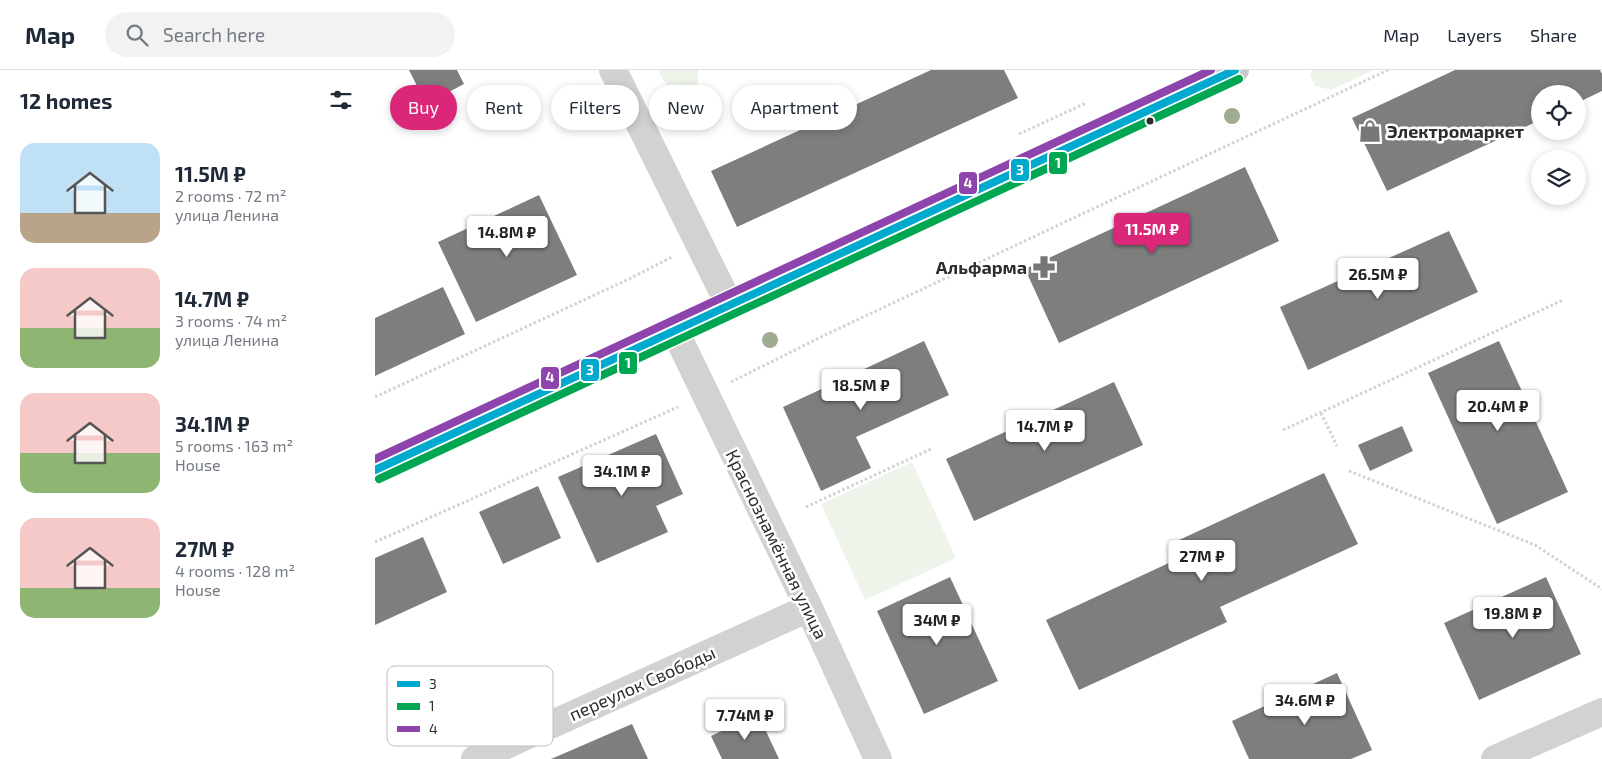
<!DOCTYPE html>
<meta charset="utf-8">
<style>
:root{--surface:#fff;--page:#f2f2f3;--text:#1f2937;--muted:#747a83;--line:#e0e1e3;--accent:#db2777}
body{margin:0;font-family:"Exo 2",sans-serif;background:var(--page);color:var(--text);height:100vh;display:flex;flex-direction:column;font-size:19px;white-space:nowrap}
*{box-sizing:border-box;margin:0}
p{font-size:16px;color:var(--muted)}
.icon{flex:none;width:28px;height:28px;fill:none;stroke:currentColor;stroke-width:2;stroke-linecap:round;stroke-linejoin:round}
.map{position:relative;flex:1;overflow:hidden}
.side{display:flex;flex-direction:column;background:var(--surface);width:375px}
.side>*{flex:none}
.top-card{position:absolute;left:15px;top:15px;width:475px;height:45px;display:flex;gap:10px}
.fabs{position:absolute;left:1156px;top:15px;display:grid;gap:10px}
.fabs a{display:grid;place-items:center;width:55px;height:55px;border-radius:50%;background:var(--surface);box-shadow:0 2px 8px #0003;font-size:25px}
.price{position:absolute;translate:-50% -42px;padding:0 11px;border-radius:5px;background:#fff;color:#222;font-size:16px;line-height:32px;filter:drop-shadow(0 1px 2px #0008)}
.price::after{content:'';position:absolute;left:50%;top:30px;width:15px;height:11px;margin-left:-8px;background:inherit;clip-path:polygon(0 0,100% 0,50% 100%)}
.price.on{background:var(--accent);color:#fff}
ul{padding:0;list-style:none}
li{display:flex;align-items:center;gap:15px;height:125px;padding:0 20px}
li span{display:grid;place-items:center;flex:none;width:140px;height:100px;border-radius:15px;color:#555}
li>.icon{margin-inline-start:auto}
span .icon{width:60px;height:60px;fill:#fffc;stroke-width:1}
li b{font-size:21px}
h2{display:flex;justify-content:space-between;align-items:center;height:60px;padding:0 20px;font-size:21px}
.pill{padding:0 18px;border-radius:22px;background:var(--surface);box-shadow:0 2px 8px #0003;font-size:18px;line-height:45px}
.pill.on{background:var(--accent);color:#fff}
header{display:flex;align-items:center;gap:30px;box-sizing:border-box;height:70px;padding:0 25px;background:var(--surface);border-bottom:1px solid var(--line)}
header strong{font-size:24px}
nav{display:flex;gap:28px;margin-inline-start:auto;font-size:18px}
.search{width:350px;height:45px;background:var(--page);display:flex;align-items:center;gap:12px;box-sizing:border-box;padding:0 18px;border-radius:28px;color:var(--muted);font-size:19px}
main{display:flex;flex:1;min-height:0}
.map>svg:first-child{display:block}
.green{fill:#eff4ea}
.building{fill:#7e7e7e}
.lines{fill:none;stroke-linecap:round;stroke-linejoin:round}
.path{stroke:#d2d2d2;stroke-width:3;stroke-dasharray:2.5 2.5;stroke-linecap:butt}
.street{stroke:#d2d2d2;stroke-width:28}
.secondary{stroke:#cbcbcb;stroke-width:28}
.bus-1-casing{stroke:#fff;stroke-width:11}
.bus-2-casing{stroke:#fff;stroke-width:11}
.bus-3-casing{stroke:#fff;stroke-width:11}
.bus-1{stroke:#00a9ce;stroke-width:8}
.bus-2{stroke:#00a651;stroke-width:8}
.bus-3{stroke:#8e44ad;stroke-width:8}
.tree{fill:#9eac92}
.bus-dot{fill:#2d2d2d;stroke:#fff;stroke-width:2}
.labels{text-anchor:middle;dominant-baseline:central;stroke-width:5;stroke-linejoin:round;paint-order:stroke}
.poi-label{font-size:18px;font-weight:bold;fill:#2d2d2d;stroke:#fff;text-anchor:start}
.street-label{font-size:18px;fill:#2d2d2d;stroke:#fff}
.key{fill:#fff;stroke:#c0c0c0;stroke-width:1}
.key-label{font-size:14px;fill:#2d2d2d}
.line-badge{stroke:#fff;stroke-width:2}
.badge-label{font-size:14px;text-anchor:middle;font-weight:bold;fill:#fff}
</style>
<header>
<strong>Map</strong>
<div class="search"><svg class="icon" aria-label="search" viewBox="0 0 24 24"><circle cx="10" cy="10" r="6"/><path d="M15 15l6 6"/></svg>Search here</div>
<nav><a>Map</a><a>Layers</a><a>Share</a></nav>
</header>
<main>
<section class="side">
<h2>12 homes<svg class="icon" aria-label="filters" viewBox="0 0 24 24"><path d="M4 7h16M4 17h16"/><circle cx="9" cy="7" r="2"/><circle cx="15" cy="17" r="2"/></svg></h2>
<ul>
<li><span style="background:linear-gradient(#bfe0f5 70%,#b9a48a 0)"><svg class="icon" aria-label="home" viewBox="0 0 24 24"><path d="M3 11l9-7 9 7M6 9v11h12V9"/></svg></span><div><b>11.5M ₽</b><p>2 rooms · 72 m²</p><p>улица Ленина</p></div></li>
<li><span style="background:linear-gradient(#f6c9c9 60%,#8fb573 0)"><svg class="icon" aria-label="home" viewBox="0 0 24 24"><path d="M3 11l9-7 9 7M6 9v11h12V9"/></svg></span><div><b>14.7M ₽</b><p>3 rooms · 74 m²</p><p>улица Ленина</p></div></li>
<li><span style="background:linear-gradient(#f6c9c9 60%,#8fb573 0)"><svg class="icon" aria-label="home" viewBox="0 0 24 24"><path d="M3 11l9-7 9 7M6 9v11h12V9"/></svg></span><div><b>34.1M ₽</b><p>5 rooms · 163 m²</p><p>House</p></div></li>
<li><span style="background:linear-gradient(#f6c9c9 70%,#8fb573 0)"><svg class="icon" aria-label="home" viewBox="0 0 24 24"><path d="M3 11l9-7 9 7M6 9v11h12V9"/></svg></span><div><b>27M ₽</b><p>4 rooms · 128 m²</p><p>House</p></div></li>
</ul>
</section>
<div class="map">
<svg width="1227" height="689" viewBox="0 0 1227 689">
<rect width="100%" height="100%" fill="#fff"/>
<!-- green -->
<path class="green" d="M283,0H323V29H299Z
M937,0H998L956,20L940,16L935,5Z
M537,392L581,488L490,530L446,434Z"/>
<!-- building -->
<path class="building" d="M34,0H82L89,14L51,34Z
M556,0H629L643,28L362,157L336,101Z
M1080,0H1225L1227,4V21L1202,33V24H1165V50L1012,121L977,48Z
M870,97L904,171L684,273L650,199Z
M164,125L202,205L101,252L63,172Z
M1074,161L1103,222L933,300L905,237Z
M68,217L90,264L0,306V248Z
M549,271L574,325L481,367L496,398L446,421L408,337Z
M1124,271L1193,422L1122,454L1053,303Z
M739,312L768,375L599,451L571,389Z
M1027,356L1038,381L995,401L983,375Z
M281,364L308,424L281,436L293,462L222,493L183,407Z
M949,403L983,474L845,537L852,552L704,620L671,550L811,485L804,470Z
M163,416L186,468L128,494L104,442Z
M48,467L72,522L0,555V488Z
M575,507L623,611L549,644L502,541Z
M1171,507L1206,584L1104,630L1069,553Z
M962,603L997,680L976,689H874L857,651Z
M383,644L404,689H347L336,666Z
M257,654L273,689H176Z"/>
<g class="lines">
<!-- path -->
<path class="path" d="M644,64L711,33
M356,312L450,265L1013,0
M0,327L254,209L297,187
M946,343L962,376
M908,360L1188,230
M974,401L1160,475L1227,519
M431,437L556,379
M0,472L303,337"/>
<!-- street -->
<path class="street" d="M238,0L354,234
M299,259L434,538L503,689
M100,689L434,538
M1120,689L1227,642"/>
<!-- secondary -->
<path class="secondary" d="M0,400L354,234L860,0"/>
<defs>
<path id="bus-1" d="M0,400L860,0"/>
<path id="bus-2" d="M4,409L864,9"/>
<path id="bus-3" d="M0,389L836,0"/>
</defs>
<!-- bus-1 casing -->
<use href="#bus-1" class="bus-1-casing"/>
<!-- bus-2 casing -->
<use href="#bus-2" class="bus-2-casing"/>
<!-- bus-3 casing -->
<use href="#bus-3" class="bus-3-casing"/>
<!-- bus-1 -->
<use href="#bus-1" class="bus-1"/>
<!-- bus-2 -->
<use href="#bus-2" class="bus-2"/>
<!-- bus-3 -->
<use href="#bus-3" class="bus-3"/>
</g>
<!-- trees -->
<g class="tree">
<circle cx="857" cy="46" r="8"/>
<circle cx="395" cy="270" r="8"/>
</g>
<!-- icons -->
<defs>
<symbol id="shop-bare" viewBox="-9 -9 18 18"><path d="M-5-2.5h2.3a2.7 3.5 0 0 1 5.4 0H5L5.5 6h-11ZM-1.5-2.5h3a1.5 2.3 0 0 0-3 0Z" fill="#767676" stroke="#fff" stroke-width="2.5" paint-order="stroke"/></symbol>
<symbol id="pharmacy-bare" viewBox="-9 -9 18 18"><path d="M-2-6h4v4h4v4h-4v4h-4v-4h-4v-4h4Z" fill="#767676" stroke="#fff" stroke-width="2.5" paint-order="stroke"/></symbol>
</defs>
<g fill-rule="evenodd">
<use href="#shop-bare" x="979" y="45" width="32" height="32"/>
<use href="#pharmacy-bare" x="653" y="181" width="32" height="32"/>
</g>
<!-- markers -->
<circle class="bus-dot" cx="775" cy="51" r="4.5"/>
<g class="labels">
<!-- poi labels -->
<g class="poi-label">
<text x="1012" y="61">Электромаркет</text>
<text x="652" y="197" text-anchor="end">Альфарма</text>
</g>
<!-- street labels -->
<g class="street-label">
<text transform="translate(402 474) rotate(64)">Краснознамённая улица</text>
<text transform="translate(267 613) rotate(-24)">переулок Свободы</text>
</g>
</g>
<!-- legend -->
<rect x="12" y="596" width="166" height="80" rx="8" class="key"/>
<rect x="22" y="611" width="23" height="6" fill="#00a9ce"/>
<rect x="22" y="633" width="23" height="7" fill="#00a651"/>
<rect x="22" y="656" width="23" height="6" fill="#8e44ad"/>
<g class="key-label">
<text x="54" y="619">3</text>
<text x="54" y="641">1</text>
<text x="54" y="664">4</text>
</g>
<g class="line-badge">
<rect x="673" y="81" width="20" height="24" rx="5" fill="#00a651"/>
<rect x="635" y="88" width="20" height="24" rx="5" fill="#00a9ce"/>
<rect x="583" y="101" width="20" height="24" rx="5" fill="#8e44ad"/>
<rect x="243" y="281" width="20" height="24" rx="5" fill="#00a651"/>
<rect x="205" y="288" width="20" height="24" rx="5" fill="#00a9ce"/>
<rect x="165" y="296" width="20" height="24" rx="5" fill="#8e44ad"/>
</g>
<g class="badge-label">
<text x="683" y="98">1</text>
<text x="645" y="105">3</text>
<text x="593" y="118">4</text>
<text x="253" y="298">1</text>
<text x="215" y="305">3</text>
<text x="175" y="312">4</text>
</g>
</svg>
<div class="fabs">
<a><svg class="icon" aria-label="locate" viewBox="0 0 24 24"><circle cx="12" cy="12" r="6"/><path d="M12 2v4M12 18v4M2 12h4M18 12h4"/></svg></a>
<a><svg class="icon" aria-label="layers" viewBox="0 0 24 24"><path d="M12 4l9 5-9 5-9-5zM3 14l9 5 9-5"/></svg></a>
</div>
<b class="price on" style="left:777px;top:185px">11.5M ₽</b>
<b class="price" style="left:132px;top:188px">14.8M ₽</b>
<b class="price" style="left:1003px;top:230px">26.5M ₽</b>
<b class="price" style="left:486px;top:341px">18.5M ₽</b>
<b class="price" style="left:1123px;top:362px">20.4M ₽</b>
<b class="price" style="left:670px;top:382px">14.7M ₽</b>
<b class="price" style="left:247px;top:427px">34.1M ₽</b>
<b class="price" style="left:827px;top:512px">27M ₽</b>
<b class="price" style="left:1138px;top:569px">19.8M ₽</b>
<b class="price" style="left:562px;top:576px">34M ₽</b>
<b class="price" style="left:930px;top:656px">34.6M ₽</b>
<b class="price" style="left:370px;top:671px">7.74M ₽</b>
<div class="top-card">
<a class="pill on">Buy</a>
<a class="pill">Rent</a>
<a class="pill">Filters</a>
<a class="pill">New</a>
<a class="pill">Apartment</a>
</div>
</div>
</main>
